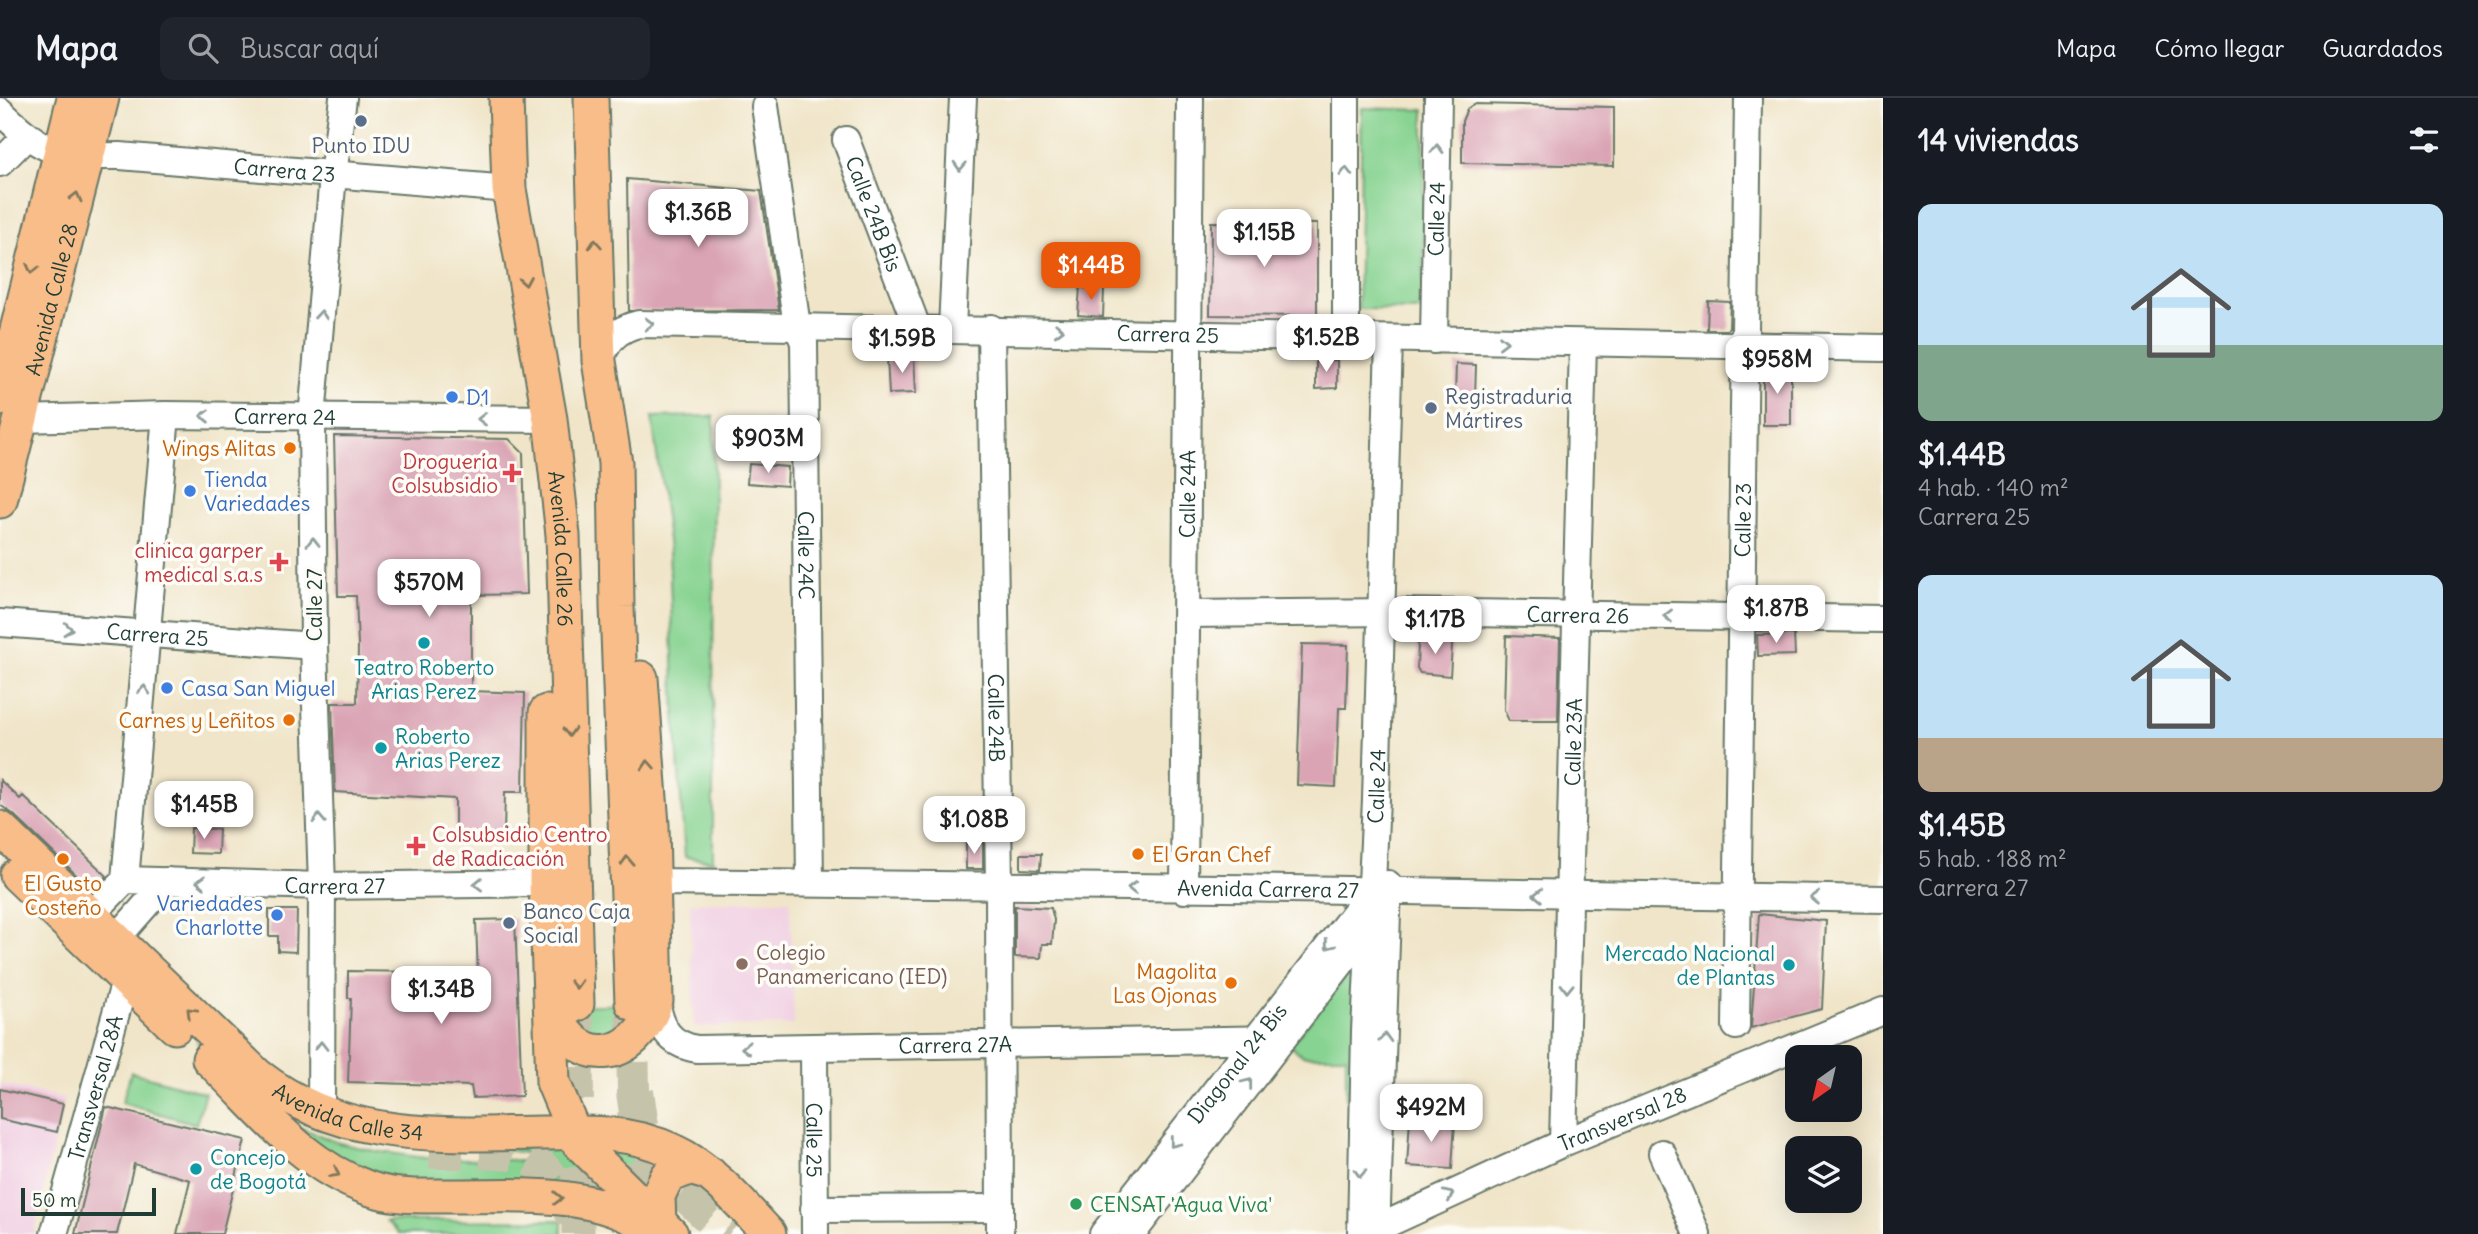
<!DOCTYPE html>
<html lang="es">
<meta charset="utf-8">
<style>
:root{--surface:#171b24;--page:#20242c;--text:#f1f3f6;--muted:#9ea1a6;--line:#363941;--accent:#ea580c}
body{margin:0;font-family:Delius,sans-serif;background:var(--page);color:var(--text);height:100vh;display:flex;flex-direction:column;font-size:26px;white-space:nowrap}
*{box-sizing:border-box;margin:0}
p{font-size:23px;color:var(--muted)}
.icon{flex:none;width:38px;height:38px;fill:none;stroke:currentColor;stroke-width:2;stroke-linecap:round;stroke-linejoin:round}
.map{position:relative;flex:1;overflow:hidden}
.drawer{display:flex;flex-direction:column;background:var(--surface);width:595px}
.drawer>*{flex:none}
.needle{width:46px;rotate:214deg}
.tools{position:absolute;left:1785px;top:947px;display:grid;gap:14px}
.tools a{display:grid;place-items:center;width:77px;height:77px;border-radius:14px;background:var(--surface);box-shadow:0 7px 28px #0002;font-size:35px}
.scale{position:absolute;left:21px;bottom:18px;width:135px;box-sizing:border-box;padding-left:7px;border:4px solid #1f3d34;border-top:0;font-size:19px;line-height:24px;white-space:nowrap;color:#1f3d34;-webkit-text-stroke:5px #fdfcf7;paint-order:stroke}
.price{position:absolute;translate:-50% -60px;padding:0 16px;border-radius:14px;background:#fff;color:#222;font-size:23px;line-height:46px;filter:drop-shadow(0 2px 4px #0008)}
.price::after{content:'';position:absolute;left:50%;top:42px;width:21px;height:16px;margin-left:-10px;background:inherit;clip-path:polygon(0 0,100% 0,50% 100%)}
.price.on{background:var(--accent);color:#fff}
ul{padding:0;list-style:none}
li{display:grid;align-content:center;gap:14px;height:371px;padding:0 35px}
li span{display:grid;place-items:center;height:217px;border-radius:14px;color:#555}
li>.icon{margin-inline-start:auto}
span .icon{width:126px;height:126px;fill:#fffc;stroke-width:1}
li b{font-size:30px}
h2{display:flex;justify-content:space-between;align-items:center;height:84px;padding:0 35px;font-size:30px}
header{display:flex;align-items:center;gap:42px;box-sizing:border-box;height:98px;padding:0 35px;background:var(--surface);border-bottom:2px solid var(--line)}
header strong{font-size:33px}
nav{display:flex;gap:38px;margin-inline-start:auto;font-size:24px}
.search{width:490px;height:63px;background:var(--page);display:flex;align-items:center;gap:18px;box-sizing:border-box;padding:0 24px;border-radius:14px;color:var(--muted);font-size:26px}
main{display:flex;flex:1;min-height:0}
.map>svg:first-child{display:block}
.built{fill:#f1d0e3}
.green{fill:#87d391;stroke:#538862;stroke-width:2}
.building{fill:#daa4b5}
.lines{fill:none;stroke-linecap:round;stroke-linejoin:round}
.major-tunnel{stroke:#c6c3ab;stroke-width:33;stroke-dasharray:33 17;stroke-linecap:butt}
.highway-tunnel{stroke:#c6c3ab;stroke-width:38;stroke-dasharray:38 19;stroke-linecap:butt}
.minor-casing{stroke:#687868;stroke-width:30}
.major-casing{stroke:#687868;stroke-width:37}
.minor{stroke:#fff;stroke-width:26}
.major{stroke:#f8bd89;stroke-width:33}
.oneway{stroke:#8f9e9a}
.oneway2{stroke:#81775a}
.service-dot{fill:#5c6f8a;stroke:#fdfcf7;stroke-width:2.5}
.shop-dot{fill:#3f7fe0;stroke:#fdfcf7;stroke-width:2.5}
.food-dot{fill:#e8710a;stroke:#fdfcf7;stroke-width:2.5}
.health-dot{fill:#e0444e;stroke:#fdfcf7;stroke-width:2.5}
.culture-dot{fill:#0f9aa8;stroke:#fdfcf7;stroke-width:2.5}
.education-dot{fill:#8d6e63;stroke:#fdfcf7;stroke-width:2.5}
.leisure-dot{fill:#2e9e5b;stroke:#fdfcf7;stroke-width:2.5}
.labels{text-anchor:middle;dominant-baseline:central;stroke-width:7;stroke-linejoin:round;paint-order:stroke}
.service-label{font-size:21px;fill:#4e5e75;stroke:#fdfcf7;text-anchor:start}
.street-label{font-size:21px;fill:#1f3d34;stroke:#fdfcf7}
.shop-label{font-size:21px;fill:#366cbe;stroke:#fdfcf7;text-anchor:start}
.food-label{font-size:21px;fill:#c56008;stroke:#fdfcf7;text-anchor:end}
.health-label{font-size:21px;fill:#be3a42;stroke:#fdfcf7;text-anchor:end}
.culture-label{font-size:21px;fill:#0d838f;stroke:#fdfcf7;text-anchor:start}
.education-label{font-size:21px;fill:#785e54;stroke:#fdfcf7;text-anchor:start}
.leisure-label{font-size:21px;fill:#27864d;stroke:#fdfcf7;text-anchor:start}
</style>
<header>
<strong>Mapa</strong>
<div class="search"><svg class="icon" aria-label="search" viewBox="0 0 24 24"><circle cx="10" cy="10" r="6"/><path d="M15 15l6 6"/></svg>Buscar aquí</div>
<nav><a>Mapa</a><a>Cómo llegar</a><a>Guardados</a></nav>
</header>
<main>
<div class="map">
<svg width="1883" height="1136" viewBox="0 0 1883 1136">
<rect width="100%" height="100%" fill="#fdfcf7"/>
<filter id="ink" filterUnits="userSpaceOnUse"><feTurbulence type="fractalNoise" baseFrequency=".0143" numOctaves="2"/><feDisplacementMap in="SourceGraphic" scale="14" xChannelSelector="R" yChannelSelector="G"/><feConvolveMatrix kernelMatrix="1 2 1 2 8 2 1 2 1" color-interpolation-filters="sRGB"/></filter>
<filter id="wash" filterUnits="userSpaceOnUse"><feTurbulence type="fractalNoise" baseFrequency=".00686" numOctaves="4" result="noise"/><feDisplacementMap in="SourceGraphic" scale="28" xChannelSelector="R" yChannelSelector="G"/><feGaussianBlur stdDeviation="1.57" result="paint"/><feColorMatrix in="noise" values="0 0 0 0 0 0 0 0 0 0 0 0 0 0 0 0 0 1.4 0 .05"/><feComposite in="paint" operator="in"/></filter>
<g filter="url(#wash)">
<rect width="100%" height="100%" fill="#f0e5c9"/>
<!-- built -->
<path class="built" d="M790,802L794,927L694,929L690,805Z
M0,986L64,1000L34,1136H0Z"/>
<!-- green -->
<path class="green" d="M1362,10L1424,12L1423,212L1358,211Z
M714,318L713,711V763L685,759L675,617L669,451L652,319Z
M1357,864V1003H1346V958H1303L1290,947Z
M651,906L646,918L596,948L557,908Z
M196,943L300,1013L562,1041L597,1070L596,1095L372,1086L276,1020L339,1045L375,1053L425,1060L513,1062L528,1065L550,1083L554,1080C548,1070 540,1059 527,1056C500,1048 450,1050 421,1049C313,1043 274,1012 196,943Z
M131,974L205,995L196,1026L122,1005Z
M582,1038L661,1055L652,1114Z
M694,1085L755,1136H742L687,1087Z
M562,1122V1136H399L386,1123Z"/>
<g id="blocks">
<!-- building -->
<path class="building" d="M1474,6L1614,9V68L1462,65V23L1467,11Z
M627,81L761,93L779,212L629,213Z
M1211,124L1317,126V218L1210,217Z
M1080,189L1104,191L1103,219L1078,217Z
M1708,203L1730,204L1729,229L1727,232H1707Z
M914,258L916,295L889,296L887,259Z
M1337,262V290L1316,291V263Z
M1456,266L1476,267L1475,299L1455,298Z
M1763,269H1791V327H1763Z
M334,338L509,341L523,355L527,496L471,497V593L525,595L523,694H505L504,736L455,735V701L335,694L332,605H357L358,548L356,498H338Z
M749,366L788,369L787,388L747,385Z
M1794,536L1795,557L1758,558L1757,537Z
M1448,537L1452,548L1450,578L1420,575L1417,570L1418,546L1429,539Z
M1506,538L1560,540L1558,623H1509L1504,612Z
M1302,546L1348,547L1346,610H1339L1336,689L1297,687Z
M0,682L20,701L23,698L107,778L93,793L13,716L0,707Z
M191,730L219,731L218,756L190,755Z
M966,745H983V771H966Z
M1021,756H1041L1040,772L1021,771Z
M1015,808L1051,810L1054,822L1052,846H1042L1041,860L1015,859Z
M269,812H297L296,854L278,853V838H269Z
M1759,816L1826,823L1822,911L1751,930Z
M515,821L522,998L473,1000L471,988L348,984L351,900H348V873L422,874V910H479L476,822Z
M0,991L63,1006L57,1034L0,1021Z
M106,1009L245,1042L222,1136H177L190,1082L134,1066L117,1136H75Z
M1410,1020L1455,1023L1452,1071L1407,1068Z"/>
</g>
</g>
<g filter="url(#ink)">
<use href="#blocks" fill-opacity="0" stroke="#687868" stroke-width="2"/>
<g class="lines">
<!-- major-tunnel -->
<path class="major-tunnel" d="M632,914L636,1123
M577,919L578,1136
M430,1054C456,1056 511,1051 534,1063C554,1074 565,1101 574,1121"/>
<!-- highway-tunnel -->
<path class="highway-tunnel" d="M635,994L640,1028L657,1067L729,1136"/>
<defs>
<g id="minor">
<path id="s1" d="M765,8L797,228L804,244L810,785"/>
<path id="s2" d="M0,13C44,56 59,59 120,58L509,91"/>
<path id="s3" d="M846,42L917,229"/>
<path d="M0,65L26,39"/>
<path d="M952,230L963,0"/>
<path id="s4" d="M991,230L999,786L1000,1136"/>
<path d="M1346,241V0"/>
<path id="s5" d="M1434,242L1438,0"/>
<path id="s6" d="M599,263C608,243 616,231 639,226C1054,231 1468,245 1883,250"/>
<path id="s7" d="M21,321L166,317L550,321"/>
<path id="s8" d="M1188,516L1398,514L1883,521"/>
<path id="s9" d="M0,525L314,548"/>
<path id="s10" d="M125,782L322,788L546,785"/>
<path id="s11" d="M654,784C1064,787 1473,793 1883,801"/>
<path id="s12" d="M1184,792L1190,0"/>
<path d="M91,817L125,782L166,317"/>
<path d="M116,841L167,783"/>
<path id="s13" d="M656,903C661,930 668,946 697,951L1282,941"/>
<path id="s14" d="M1736,928L1748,0"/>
<path id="s15" d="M814,949L815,1136"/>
<path d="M321,1016L322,788L314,548L312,320L333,77L343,0"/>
<path id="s16" d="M1563,1045L1583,245"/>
<path d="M1662,1055L1697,1136"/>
<path d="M814,1111L1000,1110"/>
<path id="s17" d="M54,1136L125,883"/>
<path id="s18" d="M1103,1136L1372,793"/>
<path d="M1132,1136L1373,824"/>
<path id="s19" d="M1361,1136L1365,933L1376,701L1389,241"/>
<path id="s20" d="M1365,1136L1563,1045L1883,913"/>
<path d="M1376,1136L1388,786"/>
</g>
<g id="major">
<path id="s21" d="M506,0L509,91L550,321L563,437L577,906"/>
<path d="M591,0L599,263L615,365L617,509L632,905"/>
<path d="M0,301L74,0"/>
<path id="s22" d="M0,403L102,0"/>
<path d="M546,614V785L553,984L578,1044L671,1136"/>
<path id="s23" d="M0,730L257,977C344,1045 438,1036 542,1035C587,1034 631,1033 673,1053C712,1071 740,1105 769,1136"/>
<path d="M17,777L175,929"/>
<path d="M552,908C574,973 636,966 656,903L652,727L641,580"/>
<path d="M209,961C260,1010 299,1065 368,1090C392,1099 417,1098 442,1098C512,1099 587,1089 649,1129"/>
<path d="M659,1124L658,1098L667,1079L689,1070L710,1076"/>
</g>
</defs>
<!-- minor casing -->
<use href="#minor" class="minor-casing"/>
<!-- major casing -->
<use href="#major" class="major-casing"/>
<!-- minor -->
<use href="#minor" class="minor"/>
<!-- major -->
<use href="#major" class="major"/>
</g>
<!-- one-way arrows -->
<defs><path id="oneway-chevron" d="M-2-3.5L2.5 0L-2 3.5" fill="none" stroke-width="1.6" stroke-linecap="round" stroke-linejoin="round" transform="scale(1.75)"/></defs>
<g class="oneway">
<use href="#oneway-chevron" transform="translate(1437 51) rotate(-89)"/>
<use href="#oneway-chevron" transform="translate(960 68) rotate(93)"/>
<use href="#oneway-chevron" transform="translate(1346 74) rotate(-90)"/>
<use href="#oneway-chevron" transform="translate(321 217) rotate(-85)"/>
<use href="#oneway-chevron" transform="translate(649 226) rotate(-1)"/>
<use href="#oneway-chevron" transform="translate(1059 232) rotate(2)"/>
<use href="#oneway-chevron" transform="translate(1503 244) rotate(1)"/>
<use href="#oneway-chevron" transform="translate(205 318) rotate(-179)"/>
<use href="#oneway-chevron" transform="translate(482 321) rotate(-180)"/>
<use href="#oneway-chevron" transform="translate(313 444) rotate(-90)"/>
<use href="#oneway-chevron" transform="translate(1668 518) rotate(-179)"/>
<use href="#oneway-chevron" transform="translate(68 531) rotate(5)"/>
<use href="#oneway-chevron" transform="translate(144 592) rotate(-85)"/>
<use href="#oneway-chevron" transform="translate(319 721) rotate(-92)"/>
<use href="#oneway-chevron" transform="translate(201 784) rotate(-178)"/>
<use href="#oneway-chevron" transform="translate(478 786) rotate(179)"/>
<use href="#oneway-chevron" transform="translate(1132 790) rotate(-178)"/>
<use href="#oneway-chevron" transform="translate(1538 797) rotate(-179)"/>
<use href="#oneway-chevron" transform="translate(1815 800) rotate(-179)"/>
<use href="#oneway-chevron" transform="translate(1329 847) rotate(128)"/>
<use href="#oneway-chevron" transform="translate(1567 890) rotate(91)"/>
<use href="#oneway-chevron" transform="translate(1385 940) rotate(-88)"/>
<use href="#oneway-chevron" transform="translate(321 948) rotate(-90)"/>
<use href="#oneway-chevron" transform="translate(746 950) rotate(179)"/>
<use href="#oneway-chevron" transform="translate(1248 985) rotate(-52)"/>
<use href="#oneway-chevron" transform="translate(1174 1045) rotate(128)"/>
<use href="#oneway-chevron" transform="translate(1360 1075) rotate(92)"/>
<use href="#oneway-chevron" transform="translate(1449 1097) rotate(-25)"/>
</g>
<g class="oneway2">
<use href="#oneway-chevron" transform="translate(76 99) rotate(-76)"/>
<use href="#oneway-chevron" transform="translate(595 146) rotate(-94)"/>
<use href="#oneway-chevron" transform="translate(32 171) rotate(104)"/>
<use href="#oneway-chevron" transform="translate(525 183) rotate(80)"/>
<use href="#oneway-chevron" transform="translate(569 634) rotate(88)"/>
<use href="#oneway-chevron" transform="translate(648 667) rotate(-94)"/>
<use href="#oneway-chevron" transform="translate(627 763) rotate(-92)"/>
<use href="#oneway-chevron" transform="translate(576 886) rotate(88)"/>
<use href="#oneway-chevron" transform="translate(191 914) rotate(-136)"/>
<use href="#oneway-chevron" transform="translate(335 1075) rotate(29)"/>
<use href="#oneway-chevron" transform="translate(558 1100) rotate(1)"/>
</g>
</g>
<!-- markers -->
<g class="service-dot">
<circle cx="361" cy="23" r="7"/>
<circle cx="1431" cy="310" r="7"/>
<circle cx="509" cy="825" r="7"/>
</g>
<g class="shop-dot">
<circle cx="452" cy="299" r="7"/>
<circle cx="190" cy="393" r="7"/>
<circle cx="167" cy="590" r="7"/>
<circle cx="277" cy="817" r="7"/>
</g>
<g class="food-dot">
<circle cx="290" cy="350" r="7"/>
<circle cx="289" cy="622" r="7"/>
<circle cx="1138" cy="756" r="7"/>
<circle cx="63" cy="761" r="7"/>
<circle cx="1231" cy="885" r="7"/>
</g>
<g class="health-dot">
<path d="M508.5 364.5h7v7h7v7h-7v7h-7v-7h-7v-7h7z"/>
<path d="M275.5 453.5h7v7h7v7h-7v7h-7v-7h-7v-7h7z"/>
<path d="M412.5 737.5h7v7h7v7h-7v7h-7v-7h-7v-7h7z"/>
</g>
<g class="culture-dot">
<circle cx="424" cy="545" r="7"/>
<circle cx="381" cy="650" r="7"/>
<circle cx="1789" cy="867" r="7"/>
<circle cx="196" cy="1071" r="7"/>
</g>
<circle class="education-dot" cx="742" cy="866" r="7"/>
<circle class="leisure-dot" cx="1076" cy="1106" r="7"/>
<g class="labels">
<!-- service labels -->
<g class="service-label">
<text x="361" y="47" text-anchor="middle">Punto IDU</text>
<text x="1445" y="298">Registraduria<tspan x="1445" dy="24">Mártires</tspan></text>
<text x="523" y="813">Banco Caja<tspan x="523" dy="24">Social</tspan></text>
</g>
<!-- street labels -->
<g class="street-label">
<text stroke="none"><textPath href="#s2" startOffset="299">Carrera 23</textPath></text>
<text stroke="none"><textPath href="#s3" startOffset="79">Calle 24B Bis</textPath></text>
<text stroke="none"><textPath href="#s5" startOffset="121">Calle 24</textPath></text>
<text stroke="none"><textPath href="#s22" startOffset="208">Avenida Calle 28</textPath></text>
<text stroke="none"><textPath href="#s6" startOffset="586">Carrera 25</textPath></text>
<text stroke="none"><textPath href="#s7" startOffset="264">Carrera 24</textPath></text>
<text stroke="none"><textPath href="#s12" startOffset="396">Calle 24A</textPath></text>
<text stroke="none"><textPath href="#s14" startOffset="506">Calle 23</textPath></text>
<text stroke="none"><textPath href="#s21" startOffset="455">Avenida Calle 26</textPath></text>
<text stroke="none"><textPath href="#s1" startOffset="453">Calle 24C</textPath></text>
<text transform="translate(314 507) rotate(-90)">Calle 27</text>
<text stroke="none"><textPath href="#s8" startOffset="390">Carrera 26</textPath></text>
<text stroke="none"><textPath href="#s9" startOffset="158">Carrera 25</textPath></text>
<text stroke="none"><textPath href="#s4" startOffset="390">Calle 24B</textPath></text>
<text stroke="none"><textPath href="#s16" startOffset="401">Calle 23A</textPath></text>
<text stroke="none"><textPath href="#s19" startOffset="448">Calle 24</textPath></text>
<text stroke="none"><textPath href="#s10" startOffset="210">Carrera 27</textPath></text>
<text stroke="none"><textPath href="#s11" startOffset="614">Avenida Carrera 27</textPath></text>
<text stroke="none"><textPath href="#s13" startOffset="327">Carrera 27A</textPath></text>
<text stroke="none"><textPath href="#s18" startOffset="217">Diagonal 24 Bis</textPath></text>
<text stroke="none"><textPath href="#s17" startOffset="152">Transversal 28A</textPath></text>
<text stroke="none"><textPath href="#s23" startOffset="457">Avenida Calle 34</textPath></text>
<text stroke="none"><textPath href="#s20" startOffset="282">Transversal 28</textPath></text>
<text stroke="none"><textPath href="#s15" startOffset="93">Calle 25</textPath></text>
</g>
<!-- shop labels -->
<g class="shop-label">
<text x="466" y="299">D1</text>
<text x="204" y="381">Tienda<tspan x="204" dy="24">Variedades</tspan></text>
<text x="181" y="590">Casa San Miguel</text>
<text x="263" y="805" text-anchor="end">Variedades<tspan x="263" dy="24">Charlotte</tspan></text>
</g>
<!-- food labels -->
<g class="food-label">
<text x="276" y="350">Wings Alitas</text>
<text x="275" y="622">Carnes y Leñitos</text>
<text x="1152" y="756" text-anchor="start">El Gran Chef</text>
<text x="63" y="785" text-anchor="middle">El Gusto<tspan x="63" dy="24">Costeño</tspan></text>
<text x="1217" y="873">Magolita<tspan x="1217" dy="24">Las Ojonas</tspan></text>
</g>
<!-- health labels -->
<g class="health-label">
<text x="498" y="363">Droguería<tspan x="498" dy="24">Colsubsidio</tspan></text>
<text x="263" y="452">clinica garper<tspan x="263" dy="24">medical s.a.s</tspan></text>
<text x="432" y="736" text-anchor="start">Colsubsidio Centro<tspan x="432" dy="24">de Radicación</tspan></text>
</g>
<!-- culture labels -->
<g class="culture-label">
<text x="424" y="569" text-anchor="middle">Teatro Roberto<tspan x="424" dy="24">Arias Perez</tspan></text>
<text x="395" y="638">Roberto<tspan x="395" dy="24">Arias Perez</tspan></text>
<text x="1775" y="855" text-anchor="end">Mercado Nacional<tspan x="1775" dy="24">de Plantas</tspan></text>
<text x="210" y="1059">Concejo<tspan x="210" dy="24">de Bogotá</tspan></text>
</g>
<!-- education labels -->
<g class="education-label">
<text x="756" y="854">Colegio<tspan x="756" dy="24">Panamericano (IED)</tspan></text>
</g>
<!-- leisure labels -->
<g class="leisure-label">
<text x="1090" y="1106">CENSAT 'Agua Viva'</text>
</g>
</g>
</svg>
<div class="tools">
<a><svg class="needle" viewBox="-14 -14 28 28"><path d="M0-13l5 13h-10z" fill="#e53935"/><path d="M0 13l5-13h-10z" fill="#9ea1a6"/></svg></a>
<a><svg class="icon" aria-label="layers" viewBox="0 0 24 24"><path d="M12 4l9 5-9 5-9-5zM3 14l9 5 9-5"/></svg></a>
</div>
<div class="scale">50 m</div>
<b class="price" style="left:698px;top:151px">$1.36B</b>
<b class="price" style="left:1264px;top:171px">$1.15B</b>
<b class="price on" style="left:1091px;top:204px">$1.44B</b>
<b class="price" style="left:1326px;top:276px">$1.52B</b>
<b class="price" style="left:902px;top:277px">$1.59B</b>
<b class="price" style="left:1777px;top:298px">$958M</b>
<b class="price" style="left:768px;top:377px">$903M</b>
<b class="price" style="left:429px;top:521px">$570M</b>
<b class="price" style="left:1776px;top:547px">$1.87B</b>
<b class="price" style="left:1435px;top:558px">$1.17B</b>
<b class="price" style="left:204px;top:743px">$1.45B</b>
<b class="price" style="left:974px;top:758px">$1.08B</b>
<b class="price" style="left:441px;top:928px">$1.34B</b>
<b class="price" style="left:1431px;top:1046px">$492M</b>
</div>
<section class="drawer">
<h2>14 viviendas<svg class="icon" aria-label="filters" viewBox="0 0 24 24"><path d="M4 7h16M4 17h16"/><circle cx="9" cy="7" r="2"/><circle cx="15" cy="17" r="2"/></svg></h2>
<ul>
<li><span style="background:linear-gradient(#bfe0f5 65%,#7fa58c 0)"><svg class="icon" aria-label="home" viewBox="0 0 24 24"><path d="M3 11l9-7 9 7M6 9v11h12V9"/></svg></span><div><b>$1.44B</b><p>4 hab. · 140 m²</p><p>Carrera 25</p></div></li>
<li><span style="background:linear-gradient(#bfe0f5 75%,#b9a48a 0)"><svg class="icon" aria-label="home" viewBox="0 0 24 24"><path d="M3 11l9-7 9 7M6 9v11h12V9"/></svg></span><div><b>$1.45B</b><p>5 hab. · 188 m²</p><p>Carrera 27</p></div></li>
</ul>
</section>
</main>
